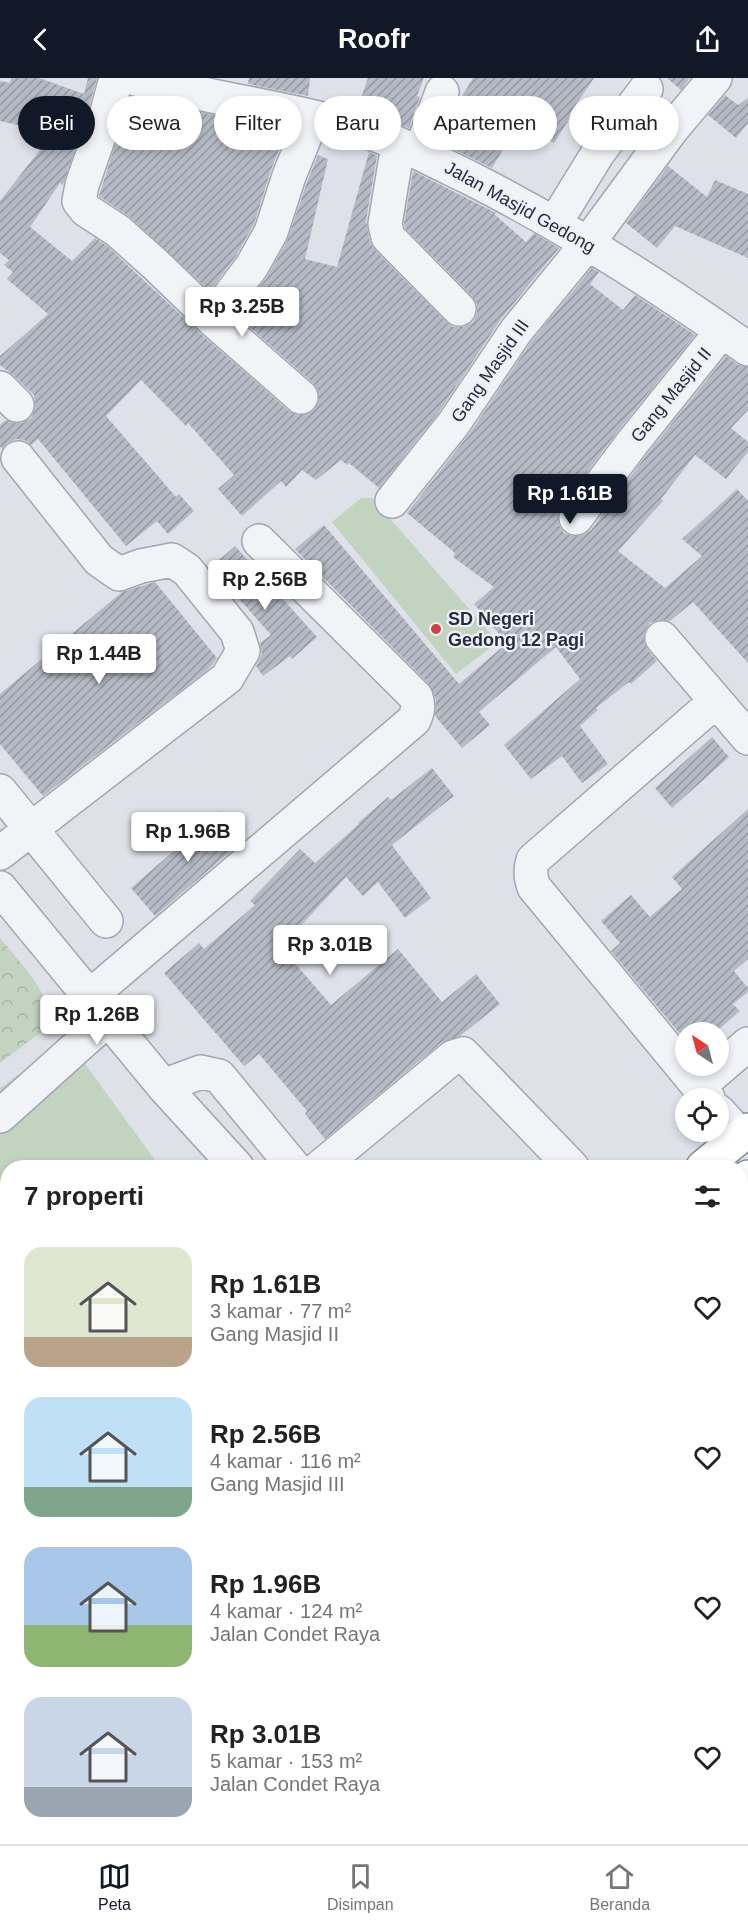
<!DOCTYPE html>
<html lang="id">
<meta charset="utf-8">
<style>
:root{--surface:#fff;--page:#f2f2f2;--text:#222;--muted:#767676;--line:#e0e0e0;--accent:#111827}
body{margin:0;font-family:Arial,sans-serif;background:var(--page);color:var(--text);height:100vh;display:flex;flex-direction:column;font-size:22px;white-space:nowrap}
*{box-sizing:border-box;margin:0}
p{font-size:20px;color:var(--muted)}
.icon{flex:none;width:33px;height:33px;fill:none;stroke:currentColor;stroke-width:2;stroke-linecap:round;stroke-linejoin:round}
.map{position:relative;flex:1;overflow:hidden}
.details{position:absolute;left:0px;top:1082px;width:748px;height:686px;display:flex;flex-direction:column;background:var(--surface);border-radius:24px 24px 0 0;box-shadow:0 3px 9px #0003}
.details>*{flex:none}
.hud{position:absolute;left:18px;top:18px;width:712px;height:54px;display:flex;gap:12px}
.needle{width:39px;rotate:324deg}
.buttons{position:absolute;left:675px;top:944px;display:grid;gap:12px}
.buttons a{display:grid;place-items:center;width:54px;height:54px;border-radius:50%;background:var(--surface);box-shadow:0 3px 9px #0003;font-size:30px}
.price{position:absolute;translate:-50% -51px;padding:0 14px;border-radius:6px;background:#fff;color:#222;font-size:20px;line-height:39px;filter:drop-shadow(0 2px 3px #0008)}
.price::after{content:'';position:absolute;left:50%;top:36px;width:18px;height:14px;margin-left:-9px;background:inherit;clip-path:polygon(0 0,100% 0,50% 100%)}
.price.selected{background:var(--accent);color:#fff}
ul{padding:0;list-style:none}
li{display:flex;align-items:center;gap:18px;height:150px;padding:0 24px}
li span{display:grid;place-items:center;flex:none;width:168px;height:120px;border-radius:18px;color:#555}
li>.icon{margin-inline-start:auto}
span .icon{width:72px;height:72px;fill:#fffc;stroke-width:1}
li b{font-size:26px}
h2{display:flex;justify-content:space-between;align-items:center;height:72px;padding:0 24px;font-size:26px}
.tag{padding:0 21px;border-radius:27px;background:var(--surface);box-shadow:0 3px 9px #0003;font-size:21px;line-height:54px}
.tag.selected{background:var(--accent);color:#fff}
header{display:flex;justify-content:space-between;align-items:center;height:78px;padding:0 24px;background:var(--accent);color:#fff;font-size:27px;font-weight:600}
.tabs{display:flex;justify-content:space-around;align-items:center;height:84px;border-top:2px solid var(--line);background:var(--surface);font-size:16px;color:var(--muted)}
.tabs a{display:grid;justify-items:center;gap:3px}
.tabs .selected{color:var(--accent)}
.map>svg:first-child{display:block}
.park{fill:url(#park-crowns)}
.pitch{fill:#c2d3bf}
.building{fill:url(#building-hatch)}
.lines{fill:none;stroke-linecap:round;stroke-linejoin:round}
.minor-casing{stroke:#a3a7b2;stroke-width:36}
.highway-casing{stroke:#858d9f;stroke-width:36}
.minor{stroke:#f1f3f7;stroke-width:33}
.highway{stroke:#fff;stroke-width:33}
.poi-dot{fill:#d23f45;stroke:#eef0f6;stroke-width:2}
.labels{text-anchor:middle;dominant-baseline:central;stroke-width:4.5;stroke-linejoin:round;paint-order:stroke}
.street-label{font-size:18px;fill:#272d40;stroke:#eef0f6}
.poi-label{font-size:18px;font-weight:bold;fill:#272d40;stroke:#eef0f6;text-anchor:start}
</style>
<header><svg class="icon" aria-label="back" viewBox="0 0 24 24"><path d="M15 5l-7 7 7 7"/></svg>Roofr<svg class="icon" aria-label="share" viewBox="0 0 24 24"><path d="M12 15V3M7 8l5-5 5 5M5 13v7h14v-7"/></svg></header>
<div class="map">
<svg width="748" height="1766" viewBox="0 0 748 1766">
<defs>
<pattern id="park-crowns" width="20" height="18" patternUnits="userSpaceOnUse" patternTransform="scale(1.5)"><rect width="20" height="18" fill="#c2d3bf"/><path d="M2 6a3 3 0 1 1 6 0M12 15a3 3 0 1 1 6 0" fill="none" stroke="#a7b5a5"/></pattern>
<pattern id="building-hatch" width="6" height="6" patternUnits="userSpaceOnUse" patternTransform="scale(1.5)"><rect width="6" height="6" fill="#b6bac5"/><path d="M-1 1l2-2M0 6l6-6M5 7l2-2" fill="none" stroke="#9498a1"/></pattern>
</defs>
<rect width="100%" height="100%" fill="#dee1e8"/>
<!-- park -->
<path class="park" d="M0,860C17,882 61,923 45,951L0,985Z"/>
<!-- pitch -->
<path class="pitch" d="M361,420H372L498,564L456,596L332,444Z
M67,961L160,1089H8L7,1402L0,1392V1010Z
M0,1447L7,1456V1536L0,1527Z"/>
<!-- building -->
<path class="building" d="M11,0H39L84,16L88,0H97L88,33L63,107L60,105L30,149L72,183L95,160L107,168L200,255L289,333L297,337L308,336L315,331L319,322L318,312L313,305L237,238L267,199L287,163L307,104L318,77L328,81L305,181L337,189L369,74L377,78L366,143L370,164L375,172L446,244L453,249H464L473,244L477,235V226L472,218L405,150L404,145L413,93L496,135L494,136L526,164L534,155L559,170L501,241L439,334L379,410L349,385L347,387L341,382L316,402L302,392L286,409L281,403L242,438L218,411L234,397L188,345L186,348L141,302L106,338L176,419L179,416L194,433L168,456L157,443L126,468L38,361L31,367L24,362L16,361L7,365L2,371L0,368V347L6,342L13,345H22L31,340L35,331L34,317L13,297L0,287V278L48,236L7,201L13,194L4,187L9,182L0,175V123L53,55L0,43V3L10,5Z
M249,0H310L308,18L248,6Z
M368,0H424L417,18L420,19L409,50L379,38L382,28L361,20Z
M473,0H594L570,36L572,37L554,65L520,43L492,90L443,66L459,23Z
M667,0H690L681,12Z
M725,17L738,27L748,20V45L736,60L708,37Z
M130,19L285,52L282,64L271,92L254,146L236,178L210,213L130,139L99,118Z
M668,88L707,119L715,102L748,116V180L675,148L657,170L626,145Z
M592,190L599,194L590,206L623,232L635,217L695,257L618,353L561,429L558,437L559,447L564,455L573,458L583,457L591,452L648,375L726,278L738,287L748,289V332L731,350L748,364V374L726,401L695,377L661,421L663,423L618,473L665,510L702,478L682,461L737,411L748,423V585L693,524L670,543L659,542L650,545L645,553L644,564L648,572L657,583L631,606L629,604L596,630L598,632L580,648L608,686L582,705L562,678L531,701L504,667L580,601L556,569L479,634L490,647L462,670L435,638L436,621L429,606L295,471L324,447L459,606L507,565L474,526L494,509L453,479L455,475L407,435L470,355L531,264Z
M235,468L317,559L292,581L290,578L263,598L256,588L262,576L260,565L271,557L211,489Z
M155,504L217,580L213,586L206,593L43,718L0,666V616L122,514Z
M712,659L729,679L672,730L655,710Z
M432,690L454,718L392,767L431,820L405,840L378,804L363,818L346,799L281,869L331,927L398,871L442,924L476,896L500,926L460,958L441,965L325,1061L305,1036L307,1033L259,976L244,988L164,895L199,865L204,871L255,827L250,823L300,771L315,785L359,746L358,745L388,719L391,722Z
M748,731V881L734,893L748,910V914L733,926L740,933L716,954H686V963L611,873L620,865L601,843L631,817L650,839L682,811L672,799Z
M220,733L245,761L155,838L131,810Z"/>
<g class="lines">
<defs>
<path id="minor" d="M116,0L106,38L82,107L79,123L86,132L118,153L155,186L212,241L301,319
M132,0C208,20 287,29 362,52C399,64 435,83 470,100C567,149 659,208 748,271
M398,67L385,146L388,159L459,231
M420,75L442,14
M555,145L598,75L646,11
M212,241L252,188L271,154L289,98L313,39
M0,310L17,327
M392,423L454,345L516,253L588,165L672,51L715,0
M576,440L633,364L722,253
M662,560L748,660
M0,713L106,843
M0,775L227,600L243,573L237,554L187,492L172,482L141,488L119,496L99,482L18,380
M0,810L164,1009L237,1089
M89,919L414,642C418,633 419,628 416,619L259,463
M164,1009L174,1004L201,994L219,998L294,1089
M698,1009L748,966
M708,1020L534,809C530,799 530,792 533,782L716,623
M718,1033L741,1058
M0,1038L108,941
M320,1089L453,979L463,976L572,1089
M741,1285L748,1296
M0,1389L8,1399
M741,1471L748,1465
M741,1544L748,1538
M741,1676H748
M11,1766L17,1760
M357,1766L365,1760"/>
<path id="highway" d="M703,1089L748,1052
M741,1104L748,1099
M0,1658L8,1652
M0,1714L8,1708"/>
</defs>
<!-- minor casing -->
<use href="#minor" class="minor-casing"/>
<!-- highway casing -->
<use href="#highway" class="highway-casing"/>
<!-- minor -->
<use href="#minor" class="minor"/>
<!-- highway -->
<use href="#highway" class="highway"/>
</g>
<!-- markers -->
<circle class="poi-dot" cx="436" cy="551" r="6"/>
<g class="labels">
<!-- street labels -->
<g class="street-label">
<text transform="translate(520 129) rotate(29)">Jalan Masjid Gedong</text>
<text transform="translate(490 293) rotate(-55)">Gang Masjid III</text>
<text transform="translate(671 317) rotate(-51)">Gang Masjid II</text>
</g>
<!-- poi labels -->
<g class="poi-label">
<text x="448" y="541">SD Negeri<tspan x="448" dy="21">Gedong 12 Pagi</tspan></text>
</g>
</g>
</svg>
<div class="buttons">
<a><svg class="needle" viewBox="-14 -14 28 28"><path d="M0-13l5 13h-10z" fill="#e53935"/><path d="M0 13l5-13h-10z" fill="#767676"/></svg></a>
<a><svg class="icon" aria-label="locate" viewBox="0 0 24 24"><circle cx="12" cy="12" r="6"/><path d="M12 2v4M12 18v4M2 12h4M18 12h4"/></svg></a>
</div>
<b class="price" style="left:242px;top:260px">Rp 3.25B</b>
<b class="price selected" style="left:570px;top:447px">Rp 1.61B</b>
<b class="price" style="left:265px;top:533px">Rp 2.56B</b>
<b class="price" style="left:99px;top:607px">Rp 1.44B</b>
<b class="price" style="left:188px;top:785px">Rp 1.96B</b>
<b class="price" style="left:330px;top:898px">Rp 3.01B</b>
<b class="price" style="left:97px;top:968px">Rp 1.26B</b>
<div class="hud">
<a class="tag selected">Beli</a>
<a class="tag">Sewa</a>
<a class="tag">Filter</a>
<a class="tag">Baru</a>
<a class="tag">Apartemen</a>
<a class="tag">Rumah</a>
</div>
<section class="details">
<h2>7 properti<svg class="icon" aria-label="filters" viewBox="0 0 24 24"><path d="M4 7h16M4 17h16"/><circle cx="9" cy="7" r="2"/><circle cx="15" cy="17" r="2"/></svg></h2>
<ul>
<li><span style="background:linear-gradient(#dfe7d0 75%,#b9a48a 0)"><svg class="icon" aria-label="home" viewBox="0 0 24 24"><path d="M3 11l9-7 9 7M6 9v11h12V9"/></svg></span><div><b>Rp 1.61B</b><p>3 kamar · 77 m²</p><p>Gang Masjid II</p></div><svg class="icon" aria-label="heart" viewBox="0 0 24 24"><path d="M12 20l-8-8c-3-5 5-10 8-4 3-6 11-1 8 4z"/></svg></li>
<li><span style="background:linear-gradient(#bfe0f5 75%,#7fa58c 0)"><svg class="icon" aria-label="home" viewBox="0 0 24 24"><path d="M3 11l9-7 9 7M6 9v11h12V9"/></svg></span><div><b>Rp 2.56B</b><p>4 kamar · 116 m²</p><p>Gang Masjid III</p></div><svg class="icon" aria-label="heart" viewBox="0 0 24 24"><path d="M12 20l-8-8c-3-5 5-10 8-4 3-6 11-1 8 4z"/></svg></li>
<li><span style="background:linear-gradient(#a9c7e8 65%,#8fb573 0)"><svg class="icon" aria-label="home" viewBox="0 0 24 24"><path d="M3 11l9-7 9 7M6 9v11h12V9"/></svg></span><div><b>Rp 1.96B</b><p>4 kamar · 124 m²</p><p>Jalan Condet Raya</p></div><svg class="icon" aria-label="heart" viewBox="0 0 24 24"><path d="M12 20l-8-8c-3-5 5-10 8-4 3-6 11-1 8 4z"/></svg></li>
<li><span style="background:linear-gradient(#c9d6e8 75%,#9aa5b1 0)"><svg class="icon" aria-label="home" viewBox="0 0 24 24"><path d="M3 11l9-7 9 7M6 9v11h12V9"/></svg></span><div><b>Rp 3.01B</b><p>5 kamar · 153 m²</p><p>Jalan Condet Raya</p></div><svg class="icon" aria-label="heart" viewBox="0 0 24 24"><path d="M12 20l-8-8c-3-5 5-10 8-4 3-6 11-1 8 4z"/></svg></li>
</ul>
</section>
</div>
<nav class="tabs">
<a class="selected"><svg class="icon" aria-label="map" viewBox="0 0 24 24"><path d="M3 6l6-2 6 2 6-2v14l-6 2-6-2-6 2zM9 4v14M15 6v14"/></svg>Peta</a>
<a><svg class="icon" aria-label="saved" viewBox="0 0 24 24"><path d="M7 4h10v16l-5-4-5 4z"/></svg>Disimpan</a>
<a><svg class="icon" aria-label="home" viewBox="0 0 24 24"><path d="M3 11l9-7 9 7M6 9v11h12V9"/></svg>Beranda</a>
</nav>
